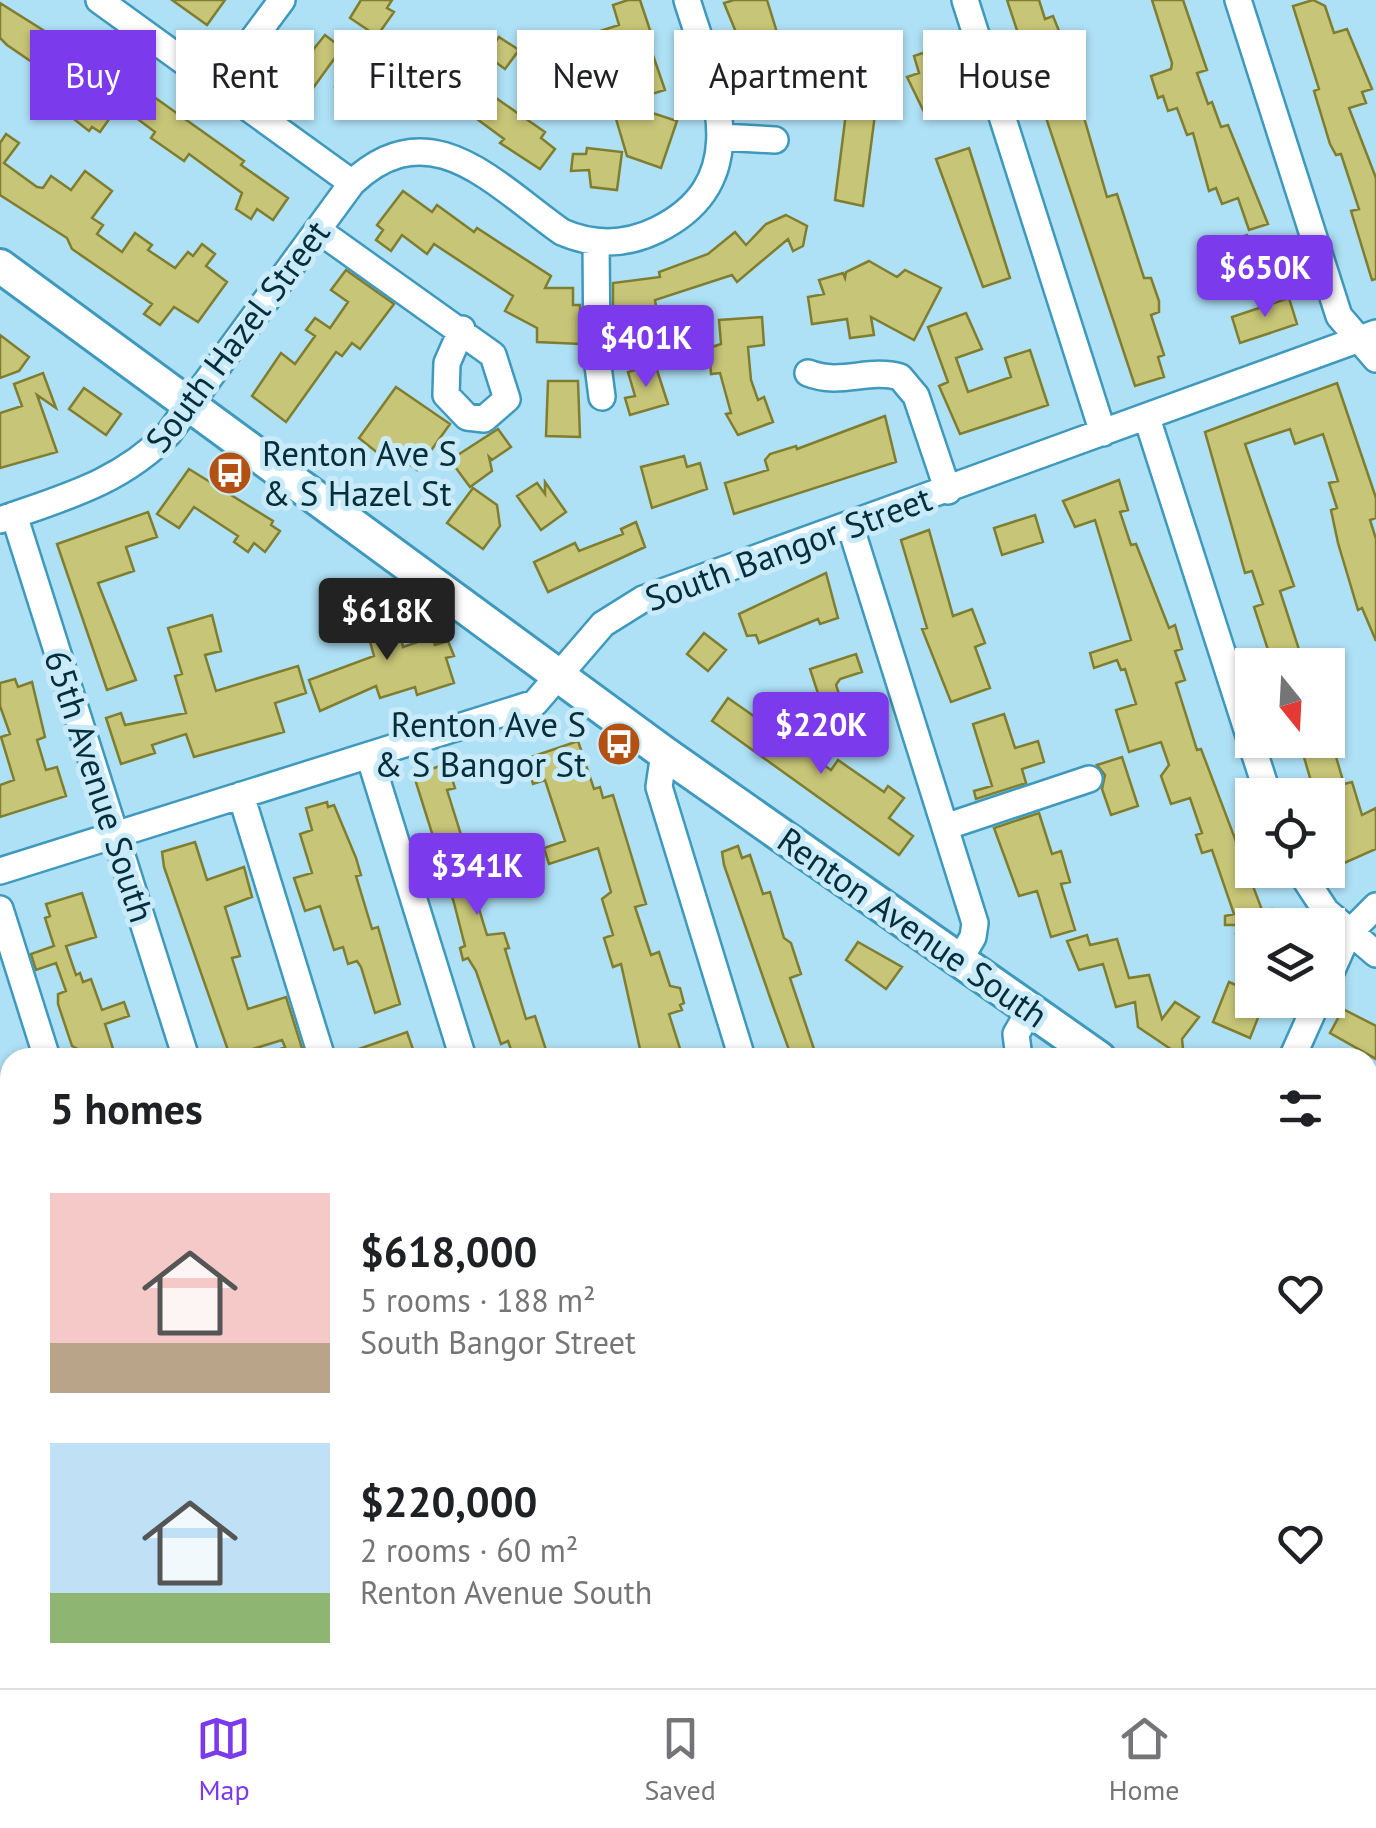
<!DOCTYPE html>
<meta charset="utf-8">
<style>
:root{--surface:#fff;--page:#f6f6f6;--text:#202124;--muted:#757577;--line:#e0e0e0;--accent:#7c3aed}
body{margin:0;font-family:"PT Sans",sans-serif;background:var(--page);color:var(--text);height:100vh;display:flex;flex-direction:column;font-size:38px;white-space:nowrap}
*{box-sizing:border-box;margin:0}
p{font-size:32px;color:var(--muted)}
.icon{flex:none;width:55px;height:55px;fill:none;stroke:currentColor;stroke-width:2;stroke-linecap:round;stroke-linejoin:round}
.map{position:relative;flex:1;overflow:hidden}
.side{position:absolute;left:0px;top:1048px;width:1378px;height:642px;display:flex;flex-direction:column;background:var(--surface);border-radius:30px 30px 0 0;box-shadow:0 2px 8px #0004}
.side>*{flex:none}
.hud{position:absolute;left:30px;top:30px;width:1318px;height:90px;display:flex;gap:20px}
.needle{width:65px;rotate:162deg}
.fabs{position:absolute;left:1235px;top:648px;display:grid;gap:20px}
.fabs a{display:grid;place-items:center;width:110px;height:110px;border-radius:0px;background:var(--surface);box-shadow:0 2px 8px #0004;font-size:50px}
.price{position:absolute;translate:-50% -85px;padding:0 22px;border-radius:10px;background:var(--accent);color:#fff;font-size:32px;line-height:65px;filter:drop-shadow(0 2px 5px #0008)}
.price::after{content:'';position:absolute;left:50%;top:60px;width:30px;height:22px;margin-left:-15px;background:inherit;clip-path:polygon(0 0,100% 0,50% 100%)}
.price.on{background:#222;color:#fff}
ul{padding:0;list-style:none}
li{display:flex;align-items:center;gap:30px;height:250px;padding:0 50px}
li span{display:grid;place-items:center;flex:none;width:280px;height:200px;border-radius:0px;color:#555}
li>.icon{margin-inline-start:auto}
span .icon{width:120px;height:120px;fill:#fffc;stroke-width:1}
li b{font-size:42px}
h2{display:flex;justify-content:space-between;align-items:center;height:120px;padding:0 50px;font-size:42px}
.chip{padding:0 35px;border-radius:0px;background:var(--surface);box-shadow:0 2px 8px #0004;font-size:35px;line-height:90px}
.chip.on{background:var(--accent);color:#fff}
.tabs{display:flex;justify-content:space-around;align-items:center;height:140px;border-top:2px solid var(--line);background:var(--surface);font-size:28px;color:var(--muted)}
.tabs a{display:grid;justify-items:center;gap:5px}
.tabs .on{color:var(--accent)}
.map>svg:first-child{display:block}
.building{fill:#c7c577;stroke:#807d2f;stroke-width:2.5}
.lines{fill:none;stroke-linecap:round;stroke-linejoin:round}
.minor-casing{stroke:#3e99bc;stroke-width:30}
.major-casing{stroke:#3e99bc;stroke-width:38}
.minor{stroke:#fff;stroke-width:25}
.major{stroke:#fff;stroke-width:32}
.labels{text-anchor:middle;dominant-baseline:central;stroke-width:10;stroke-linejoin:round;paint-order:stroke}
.street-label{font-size:35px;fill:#052e3c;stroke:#c9eaf9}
.poi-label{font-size:35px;fill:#052e3c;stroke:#c9eaf9;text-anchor:start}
</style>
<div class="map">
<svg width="1376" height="1688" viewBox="0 0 1376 1688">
<rect width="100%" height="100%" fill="#aee0f6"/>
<!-- building -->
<path class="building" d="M172,0H225L207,25Z
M361,0H392L387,8L394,12L377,36L350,18Z
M628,0H640L651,33L646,35L665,90L622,103L677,121L661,168L627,156L614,112L623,109L615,85L633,79L624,50L576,63L569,41L619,25L613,5Z
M734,0H767L780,42L772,44L774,50L747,59L724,3Z
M1007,0H1039L1045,19L1053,16L1059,31L1107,197L1117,194L1144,278H1151L1159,301V312L1151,315L1164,355L1158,357L1164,377L1135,386Z
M1152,0H1183L1207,70L1197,73L1208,104L1212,102L1221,127L1228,125L1268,224L1249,230L1238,198L1222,204L1216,188L1209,191L1193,133L1187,135L1177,108L1168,111L1163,96L1158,98L1151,76L1171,69L1172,63Z
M1313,0L1325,6L1334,33L1347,29L1372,89L1362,92L1366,103L1349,108L1376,178V279L1372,280L1351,211L1359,209L1341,154L1336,155L1330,144L1314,91L1319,89L1293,6Z
M0,3L51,35L53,32L71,44L74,40L244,161L241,165L288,198L273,220L257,209L251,219L236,209L242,193L189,154L184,161L151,138L155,132L119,105L100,132L92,127L89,131L60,108L82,80L54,58L45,71L7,45L0,38Z
M325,35L342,48L308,95L275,71L292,49L299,55L306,46L312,51Z
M499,37L519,50L505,69L486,55Z
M934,49L952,106L925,114L907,77L919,73L914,56Z
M810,58L838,84L821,104L792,78Z
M422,67L472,98L480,87L545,132L541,138L555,149L540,169L500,143L504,139L454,102L448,112L423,98L408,89Z
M380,72L387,96L344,113L335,87Z
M847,105L876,107L863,206L835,200Z
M6,134L19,143L4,163L37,187L43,188L51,176L71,190L85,171L112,191L92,218L103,225L97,234L122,252L135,233L152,245L148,250L175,268L188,252L193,256L202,244L215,254L206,266L227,282L198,322L174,307L160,325L144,314L152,304L72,249L67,238L0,195V143Z
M587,148L622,152L617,190L591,187L589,170L571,171L573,154H586Z
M969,148L1010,278L983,287L936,159Z
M403,191L432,212L437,205L474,232L477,228L551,276L545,288H573V305H580L581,344L537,342V328L505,311L513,296L434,244L427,254L402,235L391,251L376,240L383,230L377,225Z
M786,215L807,226L803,246L793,251L788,239L737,282L732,275L655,300L657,312L613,317V283L660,277L659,272L708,254L735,232L746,245L766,224Z
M1247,235L1253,266L1229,274L1219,244Z
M869,261L897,277L905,270L941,288L914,340L871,317L874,335L850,338L847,319L812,324L808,297L824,294L819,280L843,273L845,278L846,272Z
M346,270L394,304L360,349L352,343L342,356L336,352L286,422L252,396L281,353L295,364L315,336L306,330L315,318L330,328L348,302L331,290Z
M1289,298L1297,324L1240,343L1232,317Z
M966,313L982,349L956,358L968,392L1011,377L1005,358L1030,350L1048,405L960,434L939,386L948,382L928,327Z
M762,317L764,345L748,347L751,380L758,400L764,397L773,422L738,435L726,414L731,413L720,373L711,374L709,348L721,344L719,320Z
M0,335L29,357L19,371L0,378Z
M655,364L668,404L630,415L625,398L635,396L628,372Z
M43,373L56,408L37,395L57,452L0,468V413L22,406L14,384Z
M548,381H578L580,437L546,436Z
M1337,383L1376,498V518L1370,520L1376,539V641L1362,608L1358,610L1338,543L1331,510L1337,508L1329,483L1338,481L1323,434L1295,444L1290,429L1245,444L1294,586L1280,591L1304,665H1273L1254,607L1263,604L1252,571L1245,573L1205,432Z
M396,387L450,424L417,470L385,446L379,454L359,438Z
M84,388L121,414L106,435L69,409Z
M885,416L896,462L734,514L725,483L768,470L765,460L770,454L796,446L797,449Z
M498,429L511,447L492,460L489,457L492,471L470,487L450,460Z
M684,456L687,467L700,463L707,489L652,508L641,467Z
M189,469L273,521L271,525L280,531L265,552L254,543L248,552L234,542L238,536L194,507L179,528L157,514Z
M1119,480L1128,510L1120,512L1131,545L1136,544L1169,628L1175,625L1182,649L1175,651L1185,680L1176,683L1197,750L1201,749L1262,910L1272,909L1274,925H1252V978L1243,979L1236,934L1240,933L1238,925H1225V916L1234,914L1212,850L1202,853L1196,835L1202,833L1190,798L1171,804L1161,776L1169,765L1161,742L1129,752L1116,710L1136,704L1125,669L1121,670L1117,660L1094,668L1090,653L1131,640L1095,520L1075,527L1063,501Z
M545,482L566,512L541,530L517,496L537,483L545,494Z
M473,488L497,505L500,526L483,549L447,523Z
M148,512L157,537L126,547L134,571L98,583L136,680L107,690L57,544Z
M1035,515L1043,542L1002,555L994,528Z
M636,522L645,547L548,592L534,562L575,543L579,551L623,534L621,529Z
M929,530L953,616L972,609L985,643L975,647L990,688L951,702L922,629L927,628L901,540Z
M826,573L838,618L820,624L818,619L759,643L756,635L747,636L739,614Z
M393,598L403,647L432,637L435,645L448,641L454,656L446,658L454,683L417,695L415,687L380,698L376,686L320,711L309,680L374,656L360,606Z
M212,615L221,651L205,655L216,691L298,666L306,693L275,703L284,732L194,757L186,734L152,745L155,753L121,764L106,718L121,713L125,725L186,713L175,676L182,674L168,628Z
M704,633L726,650L708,671L687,654Z
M856,654L862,672L840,679L836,685L844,709L825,715L810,669Z
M15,679L18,687L32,682L45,737L37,740L46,770L57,767L66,796L0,817V785L14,780L1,737L10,734L0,706V683Z
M728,698L831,770L838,760L884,792L888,786L904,798L889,818L913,836L899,855L712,721Z
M1004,714L1015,748L1038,741L1044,762L1022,769L1026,783L976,799L974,791L992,786L973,724Z
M1299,740H1331L1344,784L1352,782L1362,815L1376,808V849L1335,867L1328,850V795H1315Z
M578,741L594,789L600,787L603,798L613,795L646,904L635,907L651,955L659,952L670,986L680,988L684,1003L680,1005L682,1010L669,1014L683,1058H642L621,964L613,967L604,938L613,935L602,899L611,892L598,848L549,864L544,848L565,841L545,780L533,784L525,759Z
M1122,757L1138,806L1111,815L1102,789L1105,775L1097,765Z
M447,763L455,788L447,790L472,870L498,862L503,877L472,886L487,935L504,933L509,948L505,949L526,1019L535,1016L546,1050L524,1058H514L508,1041L501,1044L476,971L468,958L463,960L460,948L465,946L454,903L414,776Z
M327,802L328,807L334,805L356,858L361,875L356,876L372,929L378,927L400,1004L375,1013L361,967L357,961L348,964L343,947L334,950L320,906L305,911L294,878L312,873L300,834L312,830L306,808Z
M1039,813L1052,854L1061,851L1070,882L1061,884L1075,930L1051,937L1037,891L1019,896L994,828Z
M195,842L207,880L244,867L252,897L225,907L240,956L232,958L248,1009L286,997L305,1058H261L285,1047L282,1040L230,1056L164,867L162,852Z
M738,846L742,858L750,855L763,894L770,892L784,938L791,943L801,974L790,978L817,1058H792L773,1006L724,865L722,852Z
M82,893L96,937L66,946L76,975L80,973L83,982L91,979L102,1010L124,1002L129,1016L105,1024L116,1058H95L72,1046L58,1004V994L66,991L56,963L36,970L31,954L54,946L45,918L50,916L46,904Z
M1087,935L1090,945L1117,939L1129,978L1149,975L1162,1019L1175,1002L1199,1017L1182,1039L1184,1058L1138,1027L1135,1002L1116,1007L1103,964L1079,970L1067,941Z
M858,942L902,967L886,989L846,960Z
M1229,982L1252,992V1000H1265L1250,1038L1213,1022Z
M1343,1009L1376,1026V1059L1330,1033Z
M407,1032L416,1058H342V1055Z"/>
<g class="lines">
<defs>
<path id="minor" d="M99,0L352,183
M965,0L1103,433
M1238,0L1339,316L1376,359
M219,85L282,0
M721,137L775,140
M318,230L493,355L507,399L484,419L467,417L446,395L447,363L462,329
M596,242L597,358L602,397
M808,373C841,386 868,368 900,377L916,396L948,491
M1147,418L1268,795
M14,515L186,1058
M0,520C65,497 120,483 169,433L352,183C430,109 494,184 562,232C594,246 626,245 657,230C759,180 712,81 687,0
M850,525L975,923L973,937L960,959
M664,753L659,787L742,1058
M369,755L463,1058
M241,795L322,1058
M945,827L1089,779
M1299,870L1326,911L1376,954
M0,871L535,703L603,624L643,599L1376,333
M0,909L47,1058
M1328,979L1348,934L1376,906
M1019,1058L1016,1034L1031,1008
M1292,1058L1318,1000
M0,1351L10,1383
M0,1491L10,1488
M1368,1587L1376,1584
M104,1680L106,1688
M241,1680L244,1688
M382,1680L384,1688
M518,1680L520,1688
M656,1680L659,1688
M937,1680L939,1688
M1217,1680L1220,1688
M1353,1680L1355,1688
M1059,1688L1083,1680"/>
<path id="major" d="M0,266L664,753L1099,1058
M1368,1219L1376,1224"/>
</defs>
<!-- minor casing -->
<use href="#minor" class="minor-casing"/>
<!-- major casing -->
<use href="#major" class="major-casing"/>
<!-- minor -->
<use href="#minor" class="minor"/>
<!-- major -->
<use href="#major" class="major"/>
</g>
<!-- icons -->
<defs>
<symbol id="bus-disc" viewBox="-11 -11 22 22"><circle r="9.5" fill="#b25112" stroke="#c9eaf9"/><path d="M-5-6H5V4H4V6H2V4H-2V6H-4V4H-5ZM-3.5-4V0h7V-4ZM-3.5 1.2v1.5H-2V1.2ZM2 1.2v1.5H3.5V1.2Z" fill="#fff"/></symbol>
</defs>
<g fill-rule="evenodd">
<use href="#bus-disc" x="205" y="448" width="50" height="50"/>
<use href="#bus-disc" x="594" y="719" width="50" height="50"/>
</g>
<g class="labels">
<!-- street labels -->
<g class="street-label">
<text transform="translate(237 336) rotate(-53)">South Hazel Street</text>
<text transform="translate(788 548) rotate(-20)">South Bangor Street</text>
<text transform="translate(100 786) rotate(72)">65th Avenue South</text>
<text transform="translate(913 927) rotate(35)">Renton Avenue South</text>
</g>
<!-- poi labels -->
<g class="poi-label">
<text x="262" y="453">Renton Ave S<tspan x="262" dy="40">&amp; S Hazel St</tspan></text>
<text x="586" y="724" text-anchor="end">Renton Ave S<tspan x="586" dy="40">&amp; S Bangor St</tspan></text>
</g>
</g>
</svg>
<div class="fabs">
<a><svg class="needle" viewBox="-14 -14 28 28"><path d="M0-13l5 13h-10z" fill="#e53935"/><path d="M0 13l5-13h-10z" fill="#757577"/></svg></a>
<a><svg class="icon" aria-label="locate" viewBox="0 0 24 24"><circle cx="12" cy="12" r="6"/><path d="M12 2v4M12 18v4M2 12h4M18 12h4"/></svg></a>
<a><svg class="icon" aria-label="layers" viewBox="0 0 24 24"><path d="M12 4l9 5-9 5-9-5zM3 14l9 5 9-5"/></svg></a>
</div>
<b class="price" style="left:1265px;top:320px">$650K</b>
<b class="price" style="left:646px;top:390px">$401K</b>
<b class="price on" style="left:387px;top:663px">$618K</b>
<b class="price" style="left:821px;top:777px">$220K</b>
<b class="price" style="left:477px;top:918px">$341K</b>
<div class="hud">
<a class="chip on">Buy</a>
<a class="chip">Rent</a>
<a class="chip">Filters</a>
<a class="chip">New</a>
<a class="chip">Apartment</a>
<a class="chip">House</a>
</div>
<section class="side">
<h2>5 homes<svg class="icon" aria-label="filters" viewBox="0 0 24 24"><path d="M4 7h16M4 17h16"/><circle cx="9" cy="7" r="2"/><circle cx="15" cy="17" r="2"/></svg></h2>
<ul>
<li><span style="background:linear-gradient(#f6c9c9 75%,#b9a48a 0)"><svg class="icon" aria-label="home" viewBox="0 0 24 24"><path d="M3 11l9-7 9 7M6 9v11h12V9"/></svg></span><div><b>$618,000</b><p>5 rooms · 188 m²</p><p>South Bangor Street</p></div><svg class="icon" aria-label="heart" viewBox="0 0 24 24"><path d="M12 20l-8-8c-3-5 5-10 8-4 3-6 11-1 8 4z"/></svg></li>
<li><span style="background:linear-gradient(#bfe0f5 75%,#8fb573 0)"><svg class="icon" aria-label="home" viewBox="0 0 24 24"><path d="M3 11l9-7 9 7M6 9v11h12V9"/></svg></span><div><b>$220,000</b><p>2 rooms · 60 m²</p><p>Renton Avenue South</p></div><svg class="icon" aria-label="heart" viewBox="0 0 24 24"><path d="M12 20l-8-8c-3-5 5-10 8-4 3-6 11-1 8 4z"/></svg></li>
</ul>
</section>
</div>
<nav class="tabs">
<a class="on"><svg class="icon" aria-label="map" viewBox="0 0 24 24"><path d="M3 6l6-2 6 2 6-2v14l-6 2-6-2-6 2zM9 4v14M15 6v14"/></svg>Map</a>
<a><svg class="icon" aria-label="saved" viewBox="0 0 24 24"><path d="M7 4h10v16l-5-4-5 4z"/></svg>Saved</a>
<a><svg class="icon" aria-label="home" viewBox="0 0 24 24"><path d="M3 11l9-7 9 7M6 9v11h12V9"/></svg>Home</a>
</nav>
